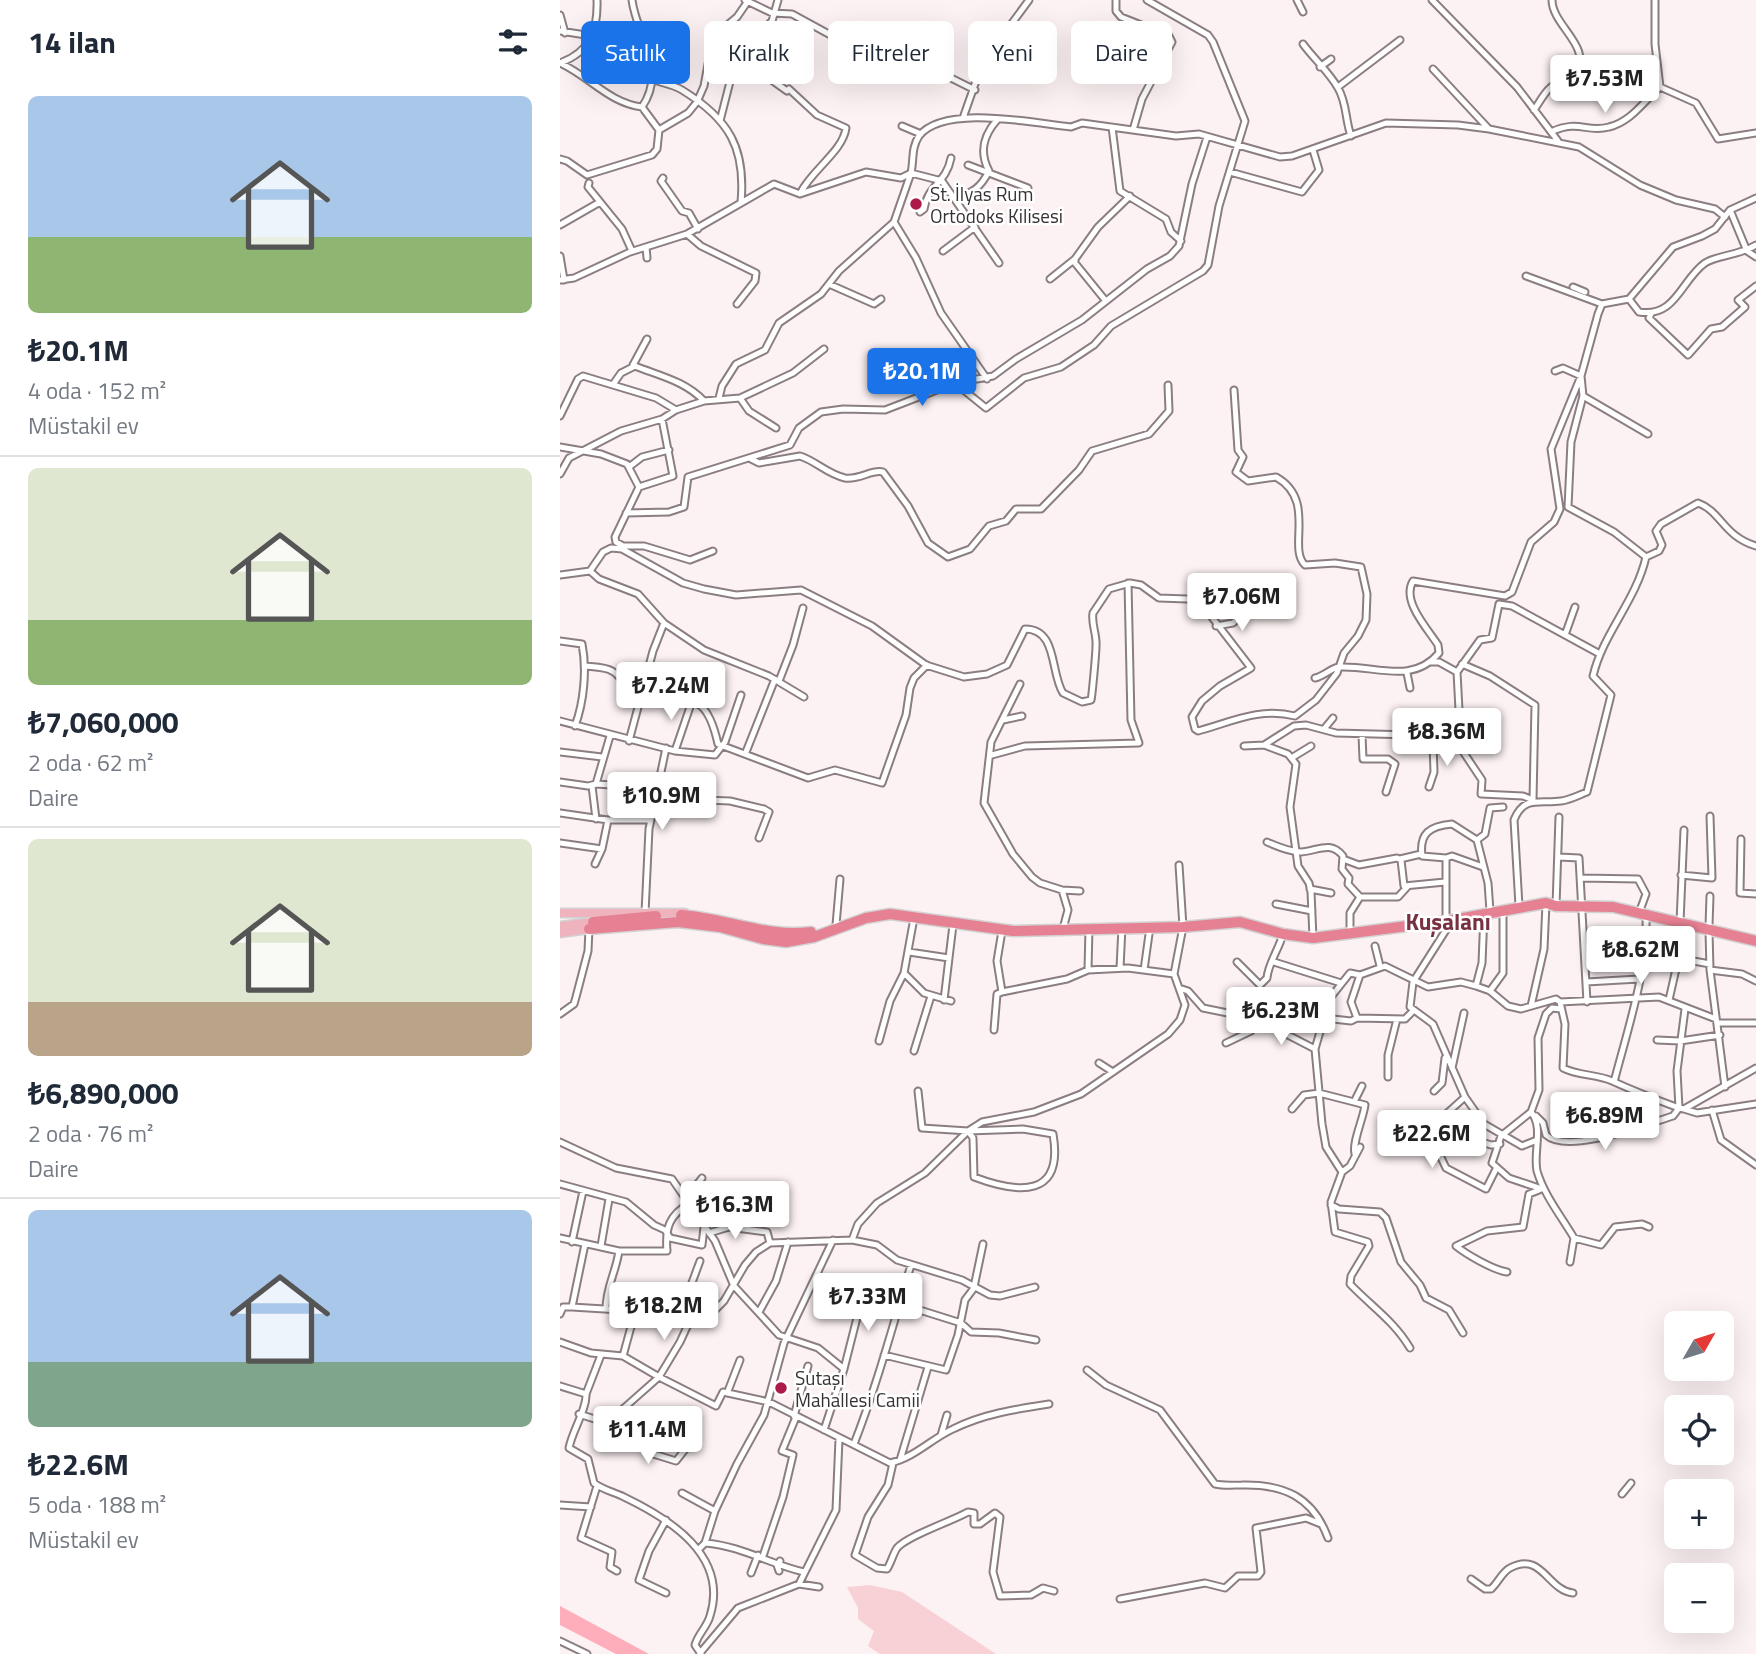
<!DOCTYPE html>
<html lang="tr">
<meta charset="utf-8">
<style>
:root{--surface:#fff;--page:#f2f2f3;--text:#1f2937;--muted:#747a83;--line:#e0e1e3;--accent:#1a73e8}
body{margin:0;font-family:"Titillium Web",sans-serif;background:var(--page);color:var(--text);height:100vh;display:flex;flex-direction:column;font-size:26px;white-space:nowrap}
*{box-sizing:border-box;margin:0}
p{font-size:23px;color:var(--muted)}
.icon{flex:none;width:38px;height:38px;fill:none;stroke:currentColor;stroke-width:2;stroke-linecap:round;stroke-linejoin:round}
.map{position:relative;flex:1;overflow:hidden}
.drawer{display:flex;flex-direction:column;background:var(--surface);width:560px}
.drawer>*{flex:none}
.guide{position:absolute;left:21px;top:21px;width:665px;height:63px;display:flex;gap:14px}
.needle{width:46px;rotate:51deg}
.tools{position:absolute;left:1104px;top:1311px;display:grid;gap:14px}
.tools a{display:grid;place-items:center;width:70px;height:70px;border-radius:10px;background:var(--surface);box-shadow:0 7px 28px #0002;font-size:35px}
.price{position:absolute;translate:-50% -60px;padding:0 16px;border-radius:7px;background:#fff;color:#222;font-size:23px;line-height:46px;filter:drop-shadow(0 2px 4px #0008)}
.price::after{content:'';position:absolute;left:50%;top:42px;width:21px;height:16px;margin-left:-10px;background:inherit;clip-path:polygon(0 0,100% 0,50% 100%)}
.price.active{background:var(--accent);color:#fff}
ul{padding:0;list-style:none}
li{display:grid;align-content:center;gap:14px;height:371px;padding:0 28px}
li+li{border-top:2px solid var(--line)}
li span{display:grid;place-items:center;height:217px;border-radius:10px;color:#555}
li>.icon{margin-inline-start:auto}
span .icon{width:126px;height:126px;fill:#fffc;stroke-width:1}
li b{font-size:30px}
h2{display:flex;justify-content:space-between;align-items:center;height:84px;padding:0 28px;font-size:30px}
.pill{padding:0 24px;border-radius:10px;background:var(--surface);box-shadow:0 7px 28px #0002;font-size:24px;line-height:63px}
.pill.active{background:var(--accent);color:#fff}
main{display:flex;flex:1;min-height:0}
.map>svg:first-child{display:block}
.green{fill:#f7d1d5}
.water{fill:#feaebb}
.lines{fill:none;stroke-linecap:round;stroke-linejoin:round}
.minor-casing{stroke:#8b7e80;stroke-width:9}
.major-casing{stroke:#d3d2d2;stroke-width:11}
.highway-casing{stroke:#d3d2d2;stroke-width:13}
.minor{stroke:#fff;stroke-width:5}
.major{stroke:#efb3be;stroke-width:8}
.highway{stroke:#e58193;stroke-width:10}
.poi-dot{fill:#ad1a4a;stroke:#fff;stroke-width:2.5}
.labels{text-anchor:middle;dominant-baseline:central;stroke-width:5;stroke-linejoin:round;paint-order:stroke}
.poi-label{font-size:19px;fill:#373232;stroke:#fff;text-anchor:start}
.quarter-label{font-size:23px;font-weight:bold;fill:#783140;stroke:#fff}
</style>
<main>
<section class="drawer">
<h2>14 ilan<svg class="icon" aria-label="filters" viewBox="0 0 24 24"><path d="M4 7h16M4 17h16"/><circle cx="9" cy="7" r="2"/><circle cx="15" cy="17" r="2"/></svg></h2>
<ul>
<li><span style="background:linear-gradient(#a9c7e8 65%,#8fb573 0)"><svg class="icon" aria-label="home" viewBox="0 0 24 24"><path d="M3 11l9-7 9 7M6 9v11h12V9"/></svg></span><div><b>₺20.1M</b><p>4 oda · 152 m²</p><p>Müstakil ev</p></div></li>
<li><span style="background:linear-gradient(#dfe7d0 70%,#8fb573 0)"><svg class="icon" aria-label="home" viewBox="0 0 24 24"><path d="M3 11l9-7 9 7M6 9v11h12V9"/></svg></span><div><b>₺7,060,000</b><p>2 oda · 62 m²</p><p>Daire</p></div></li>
<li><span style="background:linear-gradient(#dfe7d0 75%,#b9a48a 0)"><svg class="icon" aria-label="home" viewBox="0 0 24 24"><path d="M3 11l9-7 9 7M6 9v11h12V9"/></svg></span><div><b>₺6,890,000</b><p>2 oda · 76 m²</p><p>Daire</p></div></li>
<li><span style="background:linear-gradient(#a9c7e8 70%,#7fa58c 0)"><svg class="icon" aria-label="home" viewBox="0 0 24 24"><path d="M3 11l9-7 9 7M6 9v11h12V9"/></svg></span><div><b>₺22.6M</b><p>5 oda · 188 m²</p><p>Müstakil ev</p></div></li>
</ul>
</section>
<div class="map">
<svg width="1196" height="1654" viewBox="0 0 1196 1654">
<rect width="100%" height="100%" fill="#fdf2f3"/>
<!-- green -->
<path class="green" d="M310,1585L342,1592L436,1654H320L308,1646L314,1631L298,1619V1608L287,1587Z"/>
<!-- water -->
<path class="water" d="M0,1606L89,1654H56L0,1625Z"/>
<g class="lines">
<defs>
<path id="minor" d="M185,0L212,13L232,14L287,44
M556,0V11L561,17L609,36L612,42L582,99L573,130
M737,0L743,12
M872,0L957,87L998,141
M1095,0V44L1100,87
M0,15L5,33
M0,31L32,36
M36,31C59,36 63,59 82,74C94,83 109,82 122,90C169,119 186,148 181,202
M743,44C754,59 769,72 778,88C787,103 785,119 791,136
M178,56L227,91L229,89L257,115L286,128C283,151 252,170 241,192
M0,63C29,76 49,103 82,107C108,69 76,35 72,0
M0,63C30,52 38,31 37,0
M760,67L771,59
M873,69L928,128
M381,73L415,90
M778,87L840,40
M1100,87L1136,103L1158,139L1196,133
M82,107L99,130
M974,110C979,103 984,93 990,88C996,82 1008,80 1014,73C1035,48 992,26 992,0
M403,118L422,64L469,0
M160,121L174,66L178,56L212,21L218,0
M342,126L361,134
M552,127L560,191L606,219L611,232L621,241
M991,132C1019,119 1026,133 1049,127C1071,122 1084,101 1100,87
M0,159L7,161L27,175L92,155L97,149L99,130L128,113L137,102L144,86L153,37L177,17L188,1
M408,165L468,188
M670,172L742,192L759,170L753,150
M103,178L101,181L122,211L129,213L138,229
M29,183L28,187L62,229L72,251
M396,198C413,193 421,187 429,171C419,152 423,136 437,120
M1170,210L1187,251L1196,257
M360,212L364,209C368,184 386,184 391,158
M334,222L356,258L381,313L427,379
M0,225L40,202
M127,234L141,246L196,273L195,281L177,304
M86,247L87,258
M383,251L415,227
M0,256L4,280
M966,276L1042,304
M490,279L515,259
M0,280L14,278L70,252L127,234L214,184L240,194L306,172L341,178L351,173C354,160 351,148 359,136C384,104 473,123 511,127L522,123L616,136L639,134L720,157L732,156L826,123L898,125L929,129L1019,147L1080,185L1116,200L1155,209L1165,217
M271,285L314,304L321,299
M1013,287L1025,292
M1069,299L1079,312C1116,318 1121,280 1145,263C1157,255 1178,256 1196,245
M545,300L515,263V259L538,227L570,196
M1091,314L1089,318L1128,355L1151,329L1162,327L1185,307L1178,300L1196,286
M73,365L87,339
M407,377L417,379L433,376L456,359L522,320L587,269L610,256L619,246L632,184L647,137
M54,383L61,373L75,366C100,376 125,381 144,401
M1023,396L1088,434
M159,398L162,386L176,364L205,350L219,323L261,294L279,271L334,222L351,173L382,181L439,263
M180,398L189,411L216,428
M0,416L18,379L23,376L96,398L116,410
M0,447L41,454L67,464L79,487L55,537L56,542L63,546
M191,459L199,463L240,456C256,461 267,474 285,478C300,480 312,469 323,472L348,506L368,543L388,557L410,549L429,526L446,521L456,509H481L519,470L532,451L589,434L609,411L608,385
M69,467L82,457L109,450
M0,474L9,458L61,431L102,419L116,410L144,401L180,398L233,373L264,349
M79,487L113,476L102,419
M66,513L109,512L124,507L128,477L230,445L239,428L261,412L283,409L325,410L395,383L426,408L464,378L501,367L534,345L551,326L643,271L648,265L659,206L685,121L653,42L648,35L587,0
M62,549L123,583L144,589L176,595L241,590L312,626L366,665L404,677L427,674L447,665L465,629C498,629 490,673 503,693L522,702L531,700C532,697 536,653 536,646C537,634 531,624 533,613L549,589L570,583L581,585L599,598L627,599L641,603L691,668L660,686L642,701L632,717L635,729L638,731C671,722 700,707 735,716L756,700L777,673L784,653L798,636L806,620L807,594L801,567L775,563L745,565C727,548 757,500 716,477L688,481L676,472L683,457L678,450L674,390
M1086,557L1099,551L1102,545L1096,531L1101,524L1138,503C1161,511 1163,536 1196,546
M30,571L39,579L78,594L104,623L144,650L209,676L244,697
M0,575L30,571L43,552L51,548L62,549L63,546H84L130,560L153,551
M656,626L673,623L696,600
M1005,635L1015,607
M0,641L22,644C27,669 24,702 15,726
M871,662H879L897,672
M25,666C33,667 45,667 52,671C62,676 65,689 76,694C121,712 143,677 158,744L248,778L275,770L322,783L346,715L350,688L354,678L367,665
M847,673L850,688
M755,678C764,676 771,668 779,667C815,665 852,685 879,653L878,645C868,629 841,601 853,581L945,596L952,592L971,542L994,522L1000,509L991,449L1021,376L1003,368L995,371
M219,681L233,645L243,608
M460,684L431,742L424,803L453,854L472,877L480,883L502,890L508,910L504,925
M443,720L462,716
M0,721L115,751L155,755L165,742L181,695
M764,729L773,718
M802,735L803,759H828L835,764L826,792
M69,741L93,651L104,623
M898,744L906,730L899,710L897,672L920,640L932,638L939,604L952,606L1038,653
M684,746L704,745
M115,751L132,701
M0,752L42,757
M186,752L215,679
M432,755L465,746L579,743L571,720L568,583
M733,757L751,746
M0,782L28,786L36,784L50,736
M36,784L96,788
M32,786L36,819
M869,787L874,772L873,744
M95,798L170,801L204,809L209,812L199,838
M0,813L48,820H90
M1181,839L1180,893L1196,894
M917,840L928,883L930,911
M917,840L925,834L930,808L943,807
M707,842C716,846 731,852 741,852C758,851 770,840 783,856L782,869L789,878L788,884L800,897L790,913V935
M0,843L42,849L48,820
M999,857L1019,858L1027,1002
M886,858L862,856C859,833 870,826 892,824L917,840
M783,859L799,865L837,858L841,860L844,886L885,882
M840,859L861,854
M35,864L42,849
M923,867L892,856L886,858V930L853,982L850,1007L873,1024L905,1097L924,1124L962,1146L977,1140
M1121,875L1152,878L1150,816
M1022,878L1078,879L1086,894L1079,913
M750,889L771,893
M502,890L520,891
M800,897H838L848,886
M716,904L752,911
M959,906L954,820C964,795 980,804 1001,801C1010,800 1019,795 1027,792L1051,695L1033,676C1043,633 1076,601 1086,557L1054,532L1008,507L1011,442L1023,396L1021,376L1038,314L1042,304L1069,299L1113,247L1142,236L1155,229L1170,210L1196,198
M996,906L999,817
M85,913L89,829L106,748
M1120,922L1124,830
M276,925L280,879
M1149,926L1150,896
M1149,931L1150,970L1165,1087
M753,938L751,892L749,883L738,866L730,807L736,764L728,754L704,745L734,726L746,725L776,733L851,735L873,744H898L922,780L921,794L963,796L973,800L975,705L930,676L902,664
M815,946L820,966
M349,952L389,958L393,925
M1084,952L1150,964
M677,962L700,985L707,978C708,964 719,949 723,934
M714,962L781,983
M560,968L562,927
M528,970L529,928
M584,970L590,927
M1150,970L1182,974L1196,981
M344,973L364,993L391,1001
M800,975L791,1002L797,1018L845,1019L852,1012
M1026,982L1079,979
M916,986L922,963L924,913
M622,989L628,991L643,1008L697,1019L755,1049
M930,991L943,973V911
M442,992L437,961L442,931
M384,1000L389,958
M1109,1000L1118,960
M1000,1002L1099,997L1156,1019
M971,1006L984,949L986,903
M759,1012L790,973L800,975L825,966L868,987L901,982L916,986L930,991L948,1006L961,1009L996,999L1000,1002L1005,1024L1003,1068C1018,1076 1037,1074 1052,1081C1074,1091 1097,1100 1119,1108L1124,1109L1196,1068
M0,1014L14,1004L16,997L28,951L29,929
M764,1018L791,1021L797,1018
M1157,1023H1196
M434,1030L437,994L442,992L507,979L528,970L568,968L614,974
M1097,1040L1120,1041L1160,1035
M319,1041L330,1001L344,973L354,918
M666,1043L691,1031L709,996C727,996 753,1004 764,1018L755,1049L762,1124L766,1147L782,1172L790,1166L800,1147
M354,1051L371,996
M539,1063L553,1072
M892,1068L904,1013
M828,1077V1055L837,1019
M1054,1082C1068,1028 1088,970 1086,914
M358,1091L362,1128L408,1131L463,1129L493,1134C504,1198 459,1194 414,1177L413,1138L408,1131
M874,1091L882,1083L885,1058
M905,1097L885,1115L877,1149L886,1168L926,1189L936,1169
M794,1102L805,1105C803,1120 792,1142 795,1154
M732,1109L744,1095L759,1093L794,1102L802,1086
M1124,1109L1137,1113L1196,1104
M1152,1110L1161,1140L1196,1165
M971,1112L979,1090L978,1038L986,1014L992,1008L1001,1009
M976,1116L983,1123L986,1135C1008,1155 1086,1124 1113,1116L1119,1108L1117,1071L1125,1009
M879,1140L893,1133L931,1145L940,1144
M0,1142L56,1168L112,1179L155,1241L174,1286L219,1335L258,1348L284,1369L264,1430
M782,1172L771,1202L775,1232L808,1242L809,1246L791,1276L790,1284C811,1306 834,1321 850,1348
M0,1184L66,1202L94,1225L105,1230L110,1238L142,1245L144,1227
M982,1189L949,1178L932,1163L941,1136L971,1112C984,1127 973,1152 977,1171C984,1195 1001,1216 1014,1238L1010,1262
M127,1197L142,1178
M771,1205L779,1209L820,1212L826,1218L841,1262L860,1285L866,1298L889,1310L903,1333
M149,1233L169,1227L207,1232L210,1243
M0,1238L59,1251H107C105,1228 109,1215 130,1203
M1014,1238L1041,1245L1055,1227L1082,1224L1089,1227
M292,1240L298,1224L317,1203L365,1173L408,1131L422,1122L474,1112L521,1094L608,1034L620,1020L625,1005L614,974L623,927L619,865
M12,1242L23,1191
M41,1246L49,1199
M947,1272C933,1270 906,1254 896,1246L927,1231L963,1227L969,1194L979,1190
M253,1282L273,1290L276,1300L284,1303L347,1306L401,1323L411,1332L439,1333L476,1340
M414,1287L423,1244
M12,1307L25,1244
M46,1309C46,1287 56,1272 59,1251
M199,1312L216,1281L228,1242
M0,1314L3,1307H12L125,1314L131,1318L155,1310L164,1301L185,1265L196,1252L210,1243L292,1240L317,1245L337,1260L402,1280L430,1295L440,1296L475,1287
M120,1315L140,1261
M0,1342L31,1353L63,1356L99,1377L120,1342L131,1318
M324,1355L386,1370L398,1335L405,1300L414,1288
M63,1356L75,1312
M284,1369L304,1290
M527,1370L546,1385L600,1410L655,1484C664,1486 673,1485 682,1485C724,1484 753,1497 768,1538
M0,1386L26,1394C27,1409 12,1431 9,1448L28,1459L34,1483C43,1490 54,1492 64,1497C110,1519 169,1556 150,1616C147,1627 138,1634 135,1645L141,1654
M168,1391L180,1360
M26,1394L41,1355
M19,1414L47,1423L99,1377L156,1406L163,1392L209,1402L330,1463C354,1458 371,1439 393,1429C423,1414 456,1409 489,1404
M234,1416L248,1366
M47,1423L75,1440L87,1452L116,1461L127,1447
M381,1435L387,1415
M294,1444C317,1385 333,1325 351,1265
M340,1460L368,1367
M333,1463L328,1485L308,1517L295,1555L317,1568L327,1569C331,1563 333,1554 337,1548C347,1536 390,1522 408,1512L414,1513V1524H420L435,1513L440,1517L433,1572L440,1596L471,1595L483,1588L494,1591
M37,1486L21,1538L52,1552L50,1567L57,1571
M122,1493L155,1511
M1062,1494L1071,1483
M0,1505L31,1507
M106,1520L89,1551L79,1580L106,1593
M145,1543C182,1546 209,1564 244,1572
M140,1548L145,1543L155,1511L177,1464L204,1415L224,1343L273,1240
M203,1556L223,1497L233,1455L222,1451L236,1417
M219,1571L217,1565L220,1561
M191,1573L198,1555
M911,1579L925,1589H931C938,1583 942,1572 950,1568C982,1551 987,1590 1013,1593
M239,1584L259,1587
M560,1599L645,1583L665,1588L678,1576H698L701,1572L696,1528L746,1518L761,1524
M0,1641L27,1654
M140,1653L178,1608L239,1584L276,1510L279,1439"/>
<path id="major" d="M0,913H125
M0,926L33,922
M0,933L29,929"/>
<path id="highway" d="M121,915C165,918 208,938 251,932
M33,922L96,916
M29,929L118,922L160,927L203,939L226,942L254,937L306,918L330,914L453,931L623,927L680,922L723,934L753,938L887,921L986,903L996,906L1053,907L1196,941"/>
</defs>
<!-- minor casing -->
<use href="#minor" class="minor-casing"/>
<!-- major casing -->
<use href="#major" class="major-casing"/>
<!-- highway casing -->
<use href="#highway" class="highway-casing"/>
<!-- minor -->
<use href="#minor" class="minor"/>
<!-- major -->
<use href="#major" class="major"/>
<!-- highway -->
<use href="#highway" class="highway"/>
</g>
<!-- markers -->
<g class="poi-dot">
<circle cx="356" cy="204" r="7"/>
<circle cx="221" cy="1388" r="7"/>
</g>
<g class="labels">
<!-- poi labels -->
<g class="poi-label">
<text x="370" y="193">St. İlyas Rum<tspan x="370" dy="22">Ortodoks Kilisesi</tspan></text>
<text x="235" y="1377">Sutaşı<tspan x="235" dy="22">Mahallesi Camii</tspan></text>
</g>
<!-- quarter labels -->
<g class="quarter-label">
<text x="888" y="921">Kuşalanı</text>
</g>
</g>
</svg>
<div class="tools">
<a><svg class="needle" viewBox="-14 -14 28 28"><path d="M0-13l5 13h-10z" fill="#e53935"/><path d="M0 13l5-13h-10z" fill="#747a83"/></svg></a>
<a><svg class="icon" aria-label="locate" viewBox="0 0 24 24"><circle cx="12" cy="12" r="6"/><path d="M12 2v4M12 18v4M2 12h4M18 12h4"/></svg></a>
<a>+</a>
<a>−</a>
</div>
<b class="price" style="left:1045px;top:115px">₺7.53M</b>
<b class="price active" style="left:362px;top:408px">₺20.1M</b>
<b class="price" style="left:682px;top:633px">₺7.06M</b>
<b class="price" style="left:111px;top:722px">₺7.24M</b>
<b class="price" style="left:887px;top:768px">₺8.36M</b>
<b class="price" style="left:102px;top:832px">₺10.9M</b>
<b class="price" style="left:1081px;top:986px">₺8.62M</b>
<b class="price" style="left:721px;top:1047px">₺6.23M</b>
<b class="price" style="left:1045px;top:1152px">₺6.89M</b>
<b class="price" style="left:872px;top:1170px">₺22.6M</b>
<b class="price" style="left:175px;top:1241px">₺16.3M</b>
<b class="price" style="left:308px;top:1333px">₺7.33M</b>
<b class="price" style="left:104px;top:1342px">₺18.2M</b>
<b class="price" style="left:88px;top:1466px">₺11.4M</b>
<div class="guide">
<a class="pill active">Satılık</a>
<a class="pill">Kiralık</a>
<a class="pill">Filtreler</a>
<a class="pill">Yeni</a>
<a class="pill">Daire</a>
</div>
</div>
</main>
